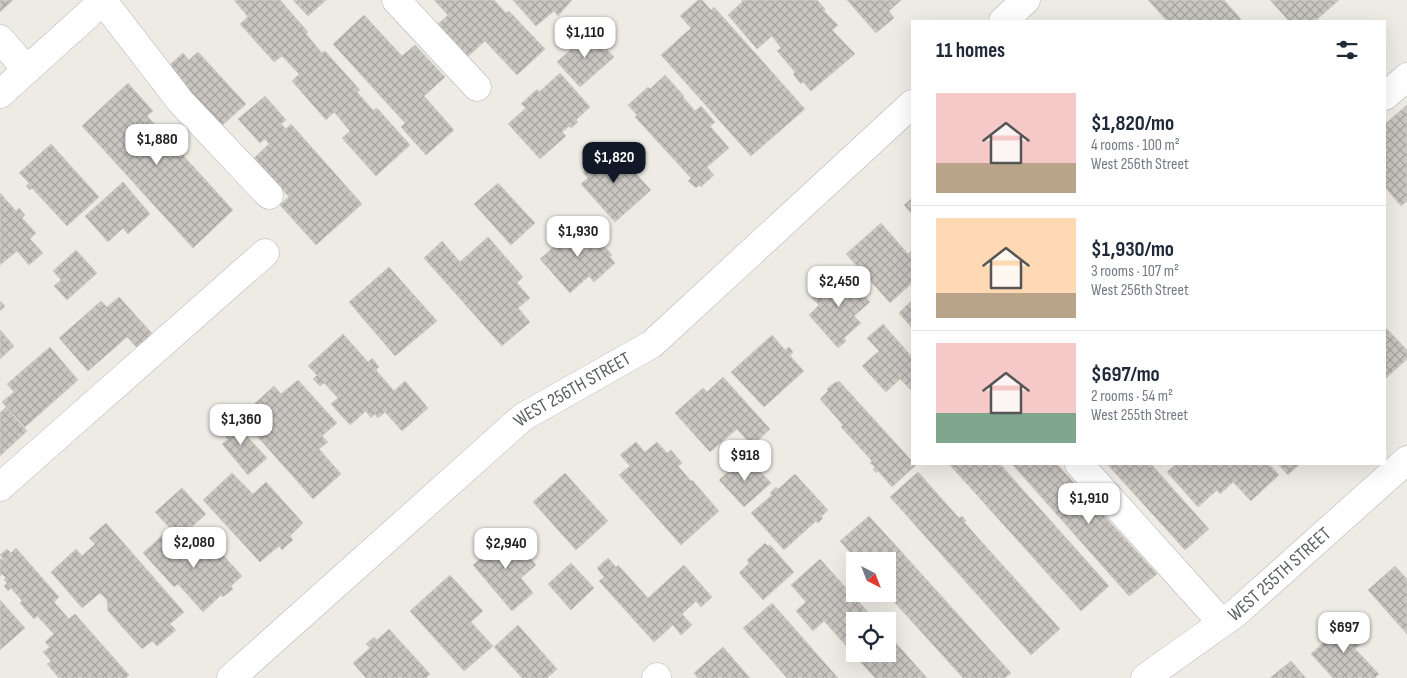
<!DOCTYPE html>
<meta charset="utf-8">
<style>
:root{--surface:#fff;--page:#f2f2f3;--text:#1f2937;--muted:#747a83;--line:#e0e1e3;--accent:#111827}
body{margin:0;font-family:"Sofia Sans Condensed",sans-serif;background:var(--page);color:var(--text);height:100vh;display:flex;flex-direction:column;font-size:19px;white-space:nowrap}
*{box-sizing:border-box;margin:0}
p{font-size:16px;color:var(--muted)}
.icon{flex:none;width:28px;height:28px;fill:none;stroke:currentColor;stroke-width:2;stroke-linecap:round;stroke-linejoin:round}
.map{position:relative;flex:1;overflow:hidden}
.details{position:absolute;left:911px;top:20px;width:475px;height:445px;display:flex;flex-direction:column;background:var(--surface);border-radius:0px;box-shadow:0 5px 20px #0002}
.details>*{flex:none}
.needle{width:32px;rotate:138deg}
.buttons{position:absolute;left:846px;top:552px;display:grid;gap:10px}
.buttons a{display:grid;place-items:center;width:50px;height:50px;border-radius:0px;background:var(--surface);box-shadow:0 5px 20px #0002;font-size:25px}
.price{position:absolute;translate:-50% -42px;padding:0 11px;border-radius:10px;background:#fff;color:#222;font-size:16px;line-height:32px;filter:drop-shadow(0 1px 2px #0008)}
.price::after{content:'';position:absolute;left:50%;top:30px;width:15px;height:11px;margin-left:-8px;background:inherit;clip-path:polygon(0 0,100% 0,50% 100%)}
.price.current{background:var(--accent);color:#fff}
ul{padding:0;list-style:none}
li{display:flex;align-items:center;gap:15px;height:125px;padding:0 25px}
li+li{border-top:1px solid var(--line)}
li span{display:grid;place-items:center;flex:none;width:140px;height:100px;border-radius:0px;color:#555}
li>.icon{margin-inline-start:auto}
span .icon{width:60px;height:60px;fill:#fffc;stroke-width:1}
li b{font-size:21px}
h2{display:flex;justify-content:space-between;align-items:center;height:60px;padding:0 25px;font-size:21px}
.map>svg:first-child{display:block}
.building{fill:url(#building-cross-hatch);stroke:#d1ccc3}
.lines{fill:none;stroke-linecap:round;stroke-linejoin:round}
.minor-casing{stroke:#b1b4b8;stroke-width:29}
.minor{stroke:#fff;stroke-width:28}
.labels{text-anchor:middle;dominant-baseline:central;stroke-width:4;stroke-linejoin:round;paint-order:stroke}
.street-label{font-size:19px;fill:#5c5f63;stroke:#fff}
</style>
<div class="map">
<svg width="1407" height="678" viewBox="0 0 1407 678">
<defs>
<pattern id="building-cross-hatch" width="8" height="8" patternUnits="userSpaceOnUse" patternTransform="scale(1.25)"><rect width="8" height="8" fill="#c9c6c1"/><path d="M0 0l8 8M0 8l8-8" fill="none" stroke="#a6a4a0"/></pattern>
</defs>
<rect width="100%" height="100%" fill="#edebe4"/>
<!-- building -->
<path class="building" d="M0,0H13L0,12Z
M234,0H280L308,32L306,34L322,53L325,51L360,90L357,92L373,110L377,108L410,145L376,176L342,138L350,131L334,112L326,120L292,81L299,74L282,56L274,62L240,24L248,17Z
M293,0H326L308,16Z
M434,0H494L506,13L509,11L545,49L517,75L485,41L464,60L435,27L448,15Z
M513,0H572L558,16L554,11L536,26Z
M698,0H702L711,10L714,7L805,109L751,156L661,55L691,28L680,16Z
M742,0H817L825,9L824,11L838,25L832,30L855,54L811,91L803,82L801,84L793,74L795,72L777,51L781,48L772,36L757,49L728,15L742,2Z
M847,0H901L889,11L894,18L876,33Z
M1148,0H1224L1241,19L1238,21H1167Z
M1270,0H1339L1315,21H1289Z
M364,15L402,56L415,45L445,77L424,96L454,130L426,155L401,127L405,123L333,44Z
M590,32L614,57L580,87L557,62Z
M198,52L246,104L218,129L164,70L183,53L189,60Z
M560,73L590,107L576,120L578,122L571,128L569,126L562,132L566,136L540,159L508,124L526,108L521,104L537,89L539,92Z
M665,75L684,96L683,97L695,111L701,106L715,122L710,126L729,148L707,167L714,175L701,187L699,185L696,188L688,181L691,178L635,117L637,115L628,105L648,87L650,89Z
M128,83L153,111L147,116L233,210L193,248L82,126Z
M265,96L286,120L281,124L286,129L291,124L362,204L316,245L280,205L289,197L254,158L269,144L265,139L260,143L238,119Z
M1407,105V201L1401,206L1385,187V124Z
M51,144L99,197L67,226L32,188L30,190L26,186L29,183L19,173Z
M610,146L651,190L615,222L581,184L588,178L583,172Z
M123,182L150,214L128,234L123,228L108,242L85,216Z
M498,183L535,223L511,245L474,204Z
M0,193L16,211L19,208L25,215L22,218L36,233L30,239L43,253L29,265L17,251L0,265Z
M912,198V214L904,205Z
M582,222L612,255L610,257L615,263L594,282L589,276L570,293L540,259Z
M881,223L908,254L912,250V283L890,303L868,278L866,280L863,277L865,275L846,254Z
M488,237L523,277L517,283L530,298L518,308L530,322L502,346L424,258L442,241L460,262Z
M76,250L97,273L67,300L54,286L61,280L53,271Z
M389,267L437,321L395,356L349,302Z
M842,271L870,302L854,316L861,323L844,338L846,341L838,348L809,315L819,305L812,298Z
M119,297L158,340L143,354L127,337L88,371L59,338L101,301L107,307Z
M912,300V328L899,313Z
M0,301L5,306L0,311Z
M883,324L912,357V391L900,379L886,392L862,366L879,351L867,338Z
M1385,327L1407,350V359L1385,379Z
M0,330L14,346L0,359Z
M343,334L368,362L372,358L379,367L376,370L394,391L405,381L428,408L402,431L385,412L378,418L375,414L371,418L366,411L350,425L331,404L338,398L324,383L320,386L313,379L317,375L308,366Z
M772,335L785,350L789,347L793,352L790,356L804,371L764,407L731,372Z
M50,347L78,380L25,427L2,402L14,392L7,384Z
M723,377L770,429L752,446L737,429L710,452L675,413L703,388L707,392Z
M298,380L337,423L322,436L328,442L319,449L341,474L313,499L240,417L274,386L281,394Z
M839,381L912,461V464L916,465L892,487L878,471L876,473L873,469L875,467L870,463L872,461L841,427L843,425L820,399L828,391L827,389L835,382L836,383Z
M6,407L27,431L0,456V413Z
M228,416L267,458L248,475L222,444L228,439L216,426Z
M636,442L645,452L657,442L667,453L671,450L682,463L678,466L691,481L692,480L719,511L681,545L619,475L630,466L620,455Z
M746,456L771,483L744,507L719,480Z
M949,464H1000L1109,586L1081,611Z
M1012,464H1057L1157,574L1129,596Z
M1107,464H1151L1209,529L1185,550Z
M1176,464H1269L1279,475L1251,501L1233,482L1220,494L1217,490L1198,507L1167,472Z
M1278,464H1300L1288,475Z
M918,472L959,518L962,516L966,521L964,522L1060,629L1031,655L890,497Z
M232,473L253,494L266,482L303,523L290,536L293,540L282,550L279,546L260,562L203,500Z
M565,473L608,521L576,550L533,502Z
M795,474L828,510L821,517L823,518L818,523L816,521L784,550L751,513L772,495L770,493L776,487L778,489Z
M182,488L206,514L183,535L180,533L177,536L155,512Z
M869,516L1011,673L1005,678H963L887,594L888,561H858L840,541Z
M106,523L184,612L170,624L176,630L157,646L152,641L142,649L108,611L107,600L100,593L82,608L51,572L76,549L82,556L95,544L89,538Z
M166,532L180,547L190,537L205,553L214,545L242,576L231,586L233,589L223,597L221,595L203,612L178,584L174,587L143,553Z
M509,534L536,565L521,578L533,593L512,611L473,565L483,557L477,549L491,536L498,544Z
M765,543L768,546L770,545L794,572L763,600L739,573L749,563L747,560Z
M16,548L59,597L54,602L69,619L75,614L129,675L126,678H59L47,664L51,661L43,652L50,647L45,642L54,634L37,616L34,619L20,603L22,601L11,588L8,591L4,586L7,583L4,580L6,578L2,574L0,576V558L2,560L3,559L0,555L7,549L11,553Z
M608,558L616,567L618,565L648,598L684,565L712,597L701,607L696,601L682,614L692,625L681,635L673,625L654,642L599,581L604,577L597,568Z
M820,559L876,621H855V654H888V634L927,678H875L824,621L813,631L796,611L806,602L791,585Z
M571,563L594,588L571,610L548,584Z
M1395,566L1407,579V634L1368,590Z
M450,575L483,611L471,622L493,646L464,671L410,611Z
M0,600L25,628L0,650Z
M772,603L838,678H787L743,628Z
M1349,619L1367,638L1355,649L1379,674L1375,678H1333L1311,654L1325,641L1321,637L1330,628L1334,633Z
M518,625L557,669L547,678H522L494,647Z
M389,629L430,674L426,678H366L353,663L370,648L366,644L374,637L377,640Z
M723,647L750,678H698L694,673Z
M1291,661L1306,678H1270Z"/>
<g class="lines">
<defs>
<g id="minor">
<path d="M396,0L477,87"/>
<path d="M103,1L181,102L269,195"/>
<path d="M1003,21L1026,0"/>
<path d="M0,39L27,70"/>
<path d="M0,94L104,0"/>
<path d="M1385,96L1407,77"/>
<path d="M1079,464L1222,623"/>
<path d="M0,487L265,253"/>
<path id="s1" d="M231,678L523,417L652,344L912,104"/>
<path d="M656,678L657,677"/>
<path id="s2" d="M1145,678L1236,613L1407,460"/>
</g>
</defs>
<!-- minor casing -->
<use href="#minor" class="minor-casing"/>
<!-- minor -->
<use href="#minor" class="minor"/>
</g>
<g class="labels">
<!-- street labels -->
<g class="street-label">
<text stroke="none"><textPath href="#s1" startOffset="448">WEST 256TH STREET</textPath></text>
<text stroke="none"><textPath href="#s2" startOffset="170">WEST 255TH STREET</textPath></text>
</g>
</g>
</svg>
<div class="buttons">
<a><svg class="needle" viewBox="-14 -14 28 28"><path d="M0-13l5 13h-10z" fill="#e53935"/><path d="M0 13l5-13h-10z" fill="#747a83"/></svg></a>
<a><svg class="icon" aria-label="locate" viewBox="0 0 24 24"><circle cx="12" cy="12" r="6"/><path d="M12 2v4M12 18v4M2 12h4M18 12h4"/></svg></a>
</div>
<b class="price" style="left:585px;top:59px">$1,110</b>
<b class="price" style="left:157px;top:166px">$1,880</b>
<b class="price current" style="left:614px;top:184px">$1,820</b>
<b class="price" style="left:578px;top:258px">$1,930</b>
<b class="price" style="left:839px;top:308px">$2,450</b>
<b class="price" style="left:241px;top:446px">$1,360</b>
<b class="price" style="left:745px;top:482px">$918</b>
<b class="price" style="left:1089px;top:525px">$1,910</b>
<b class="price" style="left:194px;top:569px">$2,080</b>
<b class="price" style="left:506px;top:570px">$2,940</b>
<b class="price" style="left:1344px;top:654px">$697</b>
<section class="details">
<h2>11 homes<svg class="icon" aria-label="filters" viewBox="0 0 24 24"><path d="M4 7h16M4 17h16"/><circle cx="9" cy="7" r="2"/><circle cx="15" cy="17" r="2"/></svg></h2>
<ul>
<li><span style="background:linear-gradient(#f6c9c9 70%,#b9a48a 0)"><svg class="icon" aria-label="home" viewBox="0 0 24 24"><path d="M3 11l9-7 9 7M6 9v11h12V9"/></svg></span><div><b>$1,820/mo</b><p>4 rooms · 100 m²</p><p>West 256th Street</p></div></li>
<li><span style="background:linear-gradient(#ffd9b3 75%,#b9a48a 0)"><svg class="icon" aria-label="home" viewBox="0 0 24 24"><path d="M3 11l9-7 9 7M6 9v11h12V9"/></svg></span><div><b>$1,930/mo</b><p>3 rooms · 107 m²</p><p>West 256th Street</p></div></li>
<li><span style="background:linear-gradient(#f6c9c9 70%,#7fa58c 0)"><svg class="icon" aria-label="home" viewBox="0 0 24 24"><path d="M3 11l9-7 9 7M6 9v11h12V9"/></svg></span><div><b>$697/mo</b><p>2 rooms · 54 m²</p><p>West 255th Street</p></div></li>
</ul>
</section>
</div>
